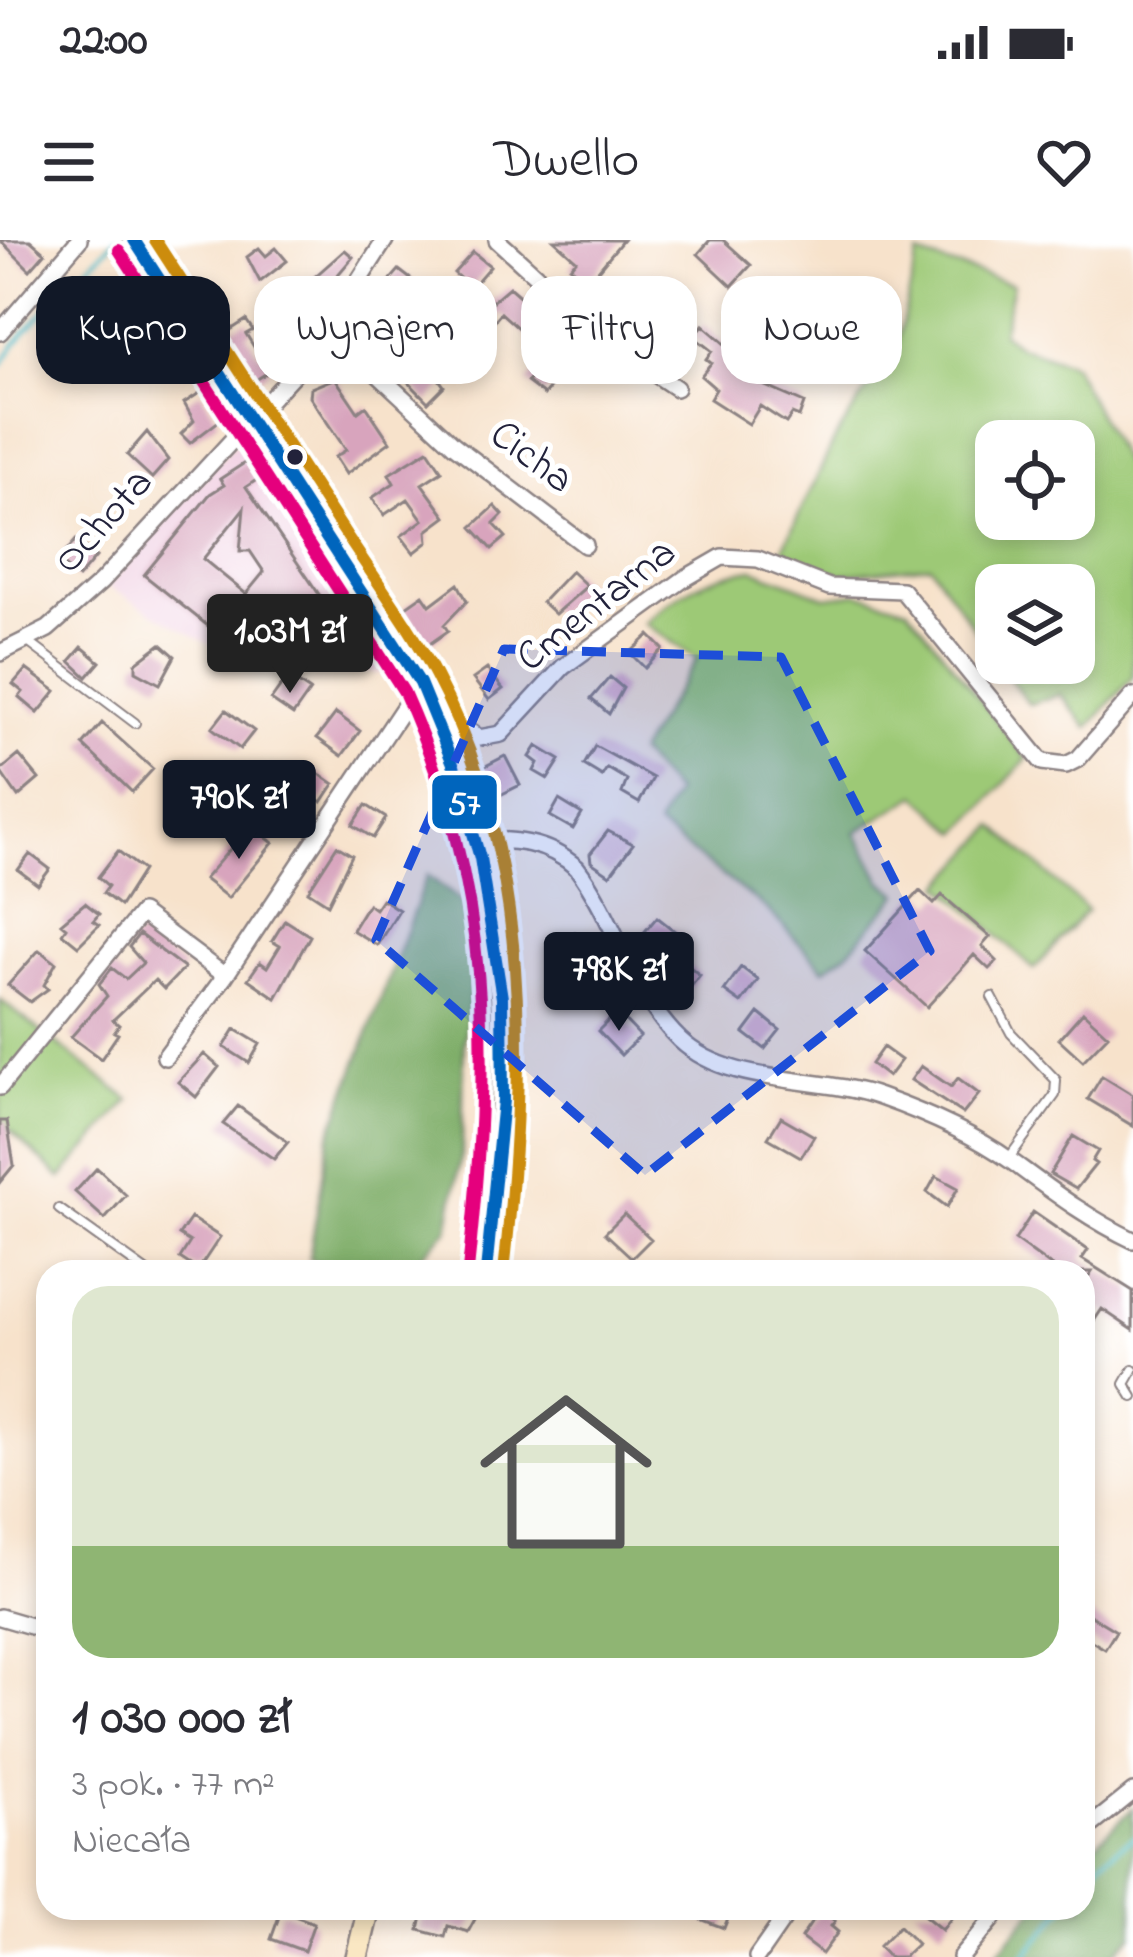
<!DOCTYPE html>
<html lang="pl">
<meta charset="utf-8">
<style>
:root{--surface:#fff;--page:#f2f2f3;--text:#2b2b33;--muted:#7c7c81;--line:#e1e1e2;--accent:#111827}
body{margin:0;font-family:"Indie Flower",sans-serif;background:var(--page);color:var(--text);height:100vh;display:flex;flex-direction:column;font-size:45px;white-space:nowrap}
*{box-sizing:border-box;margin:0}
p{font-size:39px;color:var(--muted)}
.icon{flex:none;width:66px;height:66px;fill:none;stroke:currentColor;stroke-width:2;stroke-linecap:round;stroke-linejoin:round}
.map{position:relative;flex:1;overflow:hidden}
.sheet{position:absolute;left:36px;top:1020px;width:1059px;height:660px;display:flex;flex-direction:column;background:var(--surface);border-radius:36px;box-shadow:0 6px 18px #0003}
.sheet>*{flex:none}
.guide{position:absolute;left:36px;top:36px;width:1062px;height:108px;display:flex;gap:24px}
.tools{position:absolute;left:975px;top:180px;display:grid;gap:24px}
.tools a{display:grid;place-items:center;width:120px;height:120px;border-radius:24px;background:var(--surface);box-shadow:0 6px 18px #0003;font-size:60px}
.price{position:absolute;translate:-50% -102px;padding:0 27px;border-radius:12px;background:var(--accent);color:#fff;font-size:39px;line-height:78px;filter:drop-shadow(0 3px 6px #0008)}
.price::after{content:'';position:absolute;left:50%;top:72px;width:36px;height:27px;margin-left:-18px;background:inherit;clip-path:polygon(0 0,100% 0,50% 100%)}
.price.on{background:#222;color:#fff}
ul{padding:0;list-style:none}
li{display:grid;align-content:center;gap:24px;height:636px;padding:0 36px}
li+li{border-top:3px solid var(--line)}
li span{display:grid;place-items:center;height:372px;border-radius:36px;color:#555}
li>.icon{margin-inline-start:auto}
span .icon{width:216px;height:216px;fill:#fffc;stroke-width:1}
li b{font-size:51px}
.pill{padding:0 42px;border-radius:36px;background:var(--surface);box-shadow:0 6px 18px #0003;font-size:42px;line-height:108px}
.pill.on{background:var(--accent);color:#fff}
.status{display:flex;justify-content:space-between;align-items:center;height:84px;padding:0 60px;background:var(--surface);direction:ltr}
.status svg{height:33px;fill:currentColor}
header{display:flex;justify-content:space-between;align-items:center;height:156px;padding:0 36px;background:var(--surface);font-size:54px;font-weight:600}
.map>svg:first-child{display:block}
.built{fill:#f1d0e3}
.green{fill:#9dc976;stroke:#607658;stroke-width:3;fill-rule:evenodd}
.forest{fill:#7ead67;stroke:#506851;stroke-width:3}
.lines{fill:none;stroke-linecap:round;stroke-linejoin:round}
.stream{stroke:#4ebbc8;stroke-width:4.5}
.building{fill:#d8a4bd;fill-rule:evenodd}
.service-casing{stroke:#8c8283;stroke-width:12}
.minor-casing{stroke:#8c8283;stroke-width:20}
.secondary-casing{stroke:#8c8283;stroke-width:26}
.service{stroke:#fff;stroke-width:8}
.minor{stroke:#fff;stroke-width:15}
.secondary{stroke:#fae7c3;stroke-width:21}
.bus-1-casing{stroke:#fff;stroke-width:21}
.bus-2-casing{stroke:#fff;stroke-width:21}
.bus-3-casing{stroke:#fff;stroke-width:21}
.bus-1{stroke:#0065bd;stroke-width:12}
.bus-2{stroke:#e5007d;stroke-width:12}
.bus-3{stroke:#cc8c0c;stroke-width:12}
.marked{fill:#1d4ed8;fill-opacity:0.2;stroke:#1d4ed8;stroke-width:9;stroke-dasharray:24 15;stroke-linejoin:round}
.bus-dot{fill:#22223b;stroke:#fff;stroke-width:4.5}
.labels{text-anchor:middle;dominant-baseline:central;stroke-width:10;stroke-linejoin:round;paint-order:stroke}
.street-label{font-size:42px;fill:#22223b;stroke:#fff}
.line-badge{stroke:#fff;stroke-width:4.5}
.badge-label{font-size:33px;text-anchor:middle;font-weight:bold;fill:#fff}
</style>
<div class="status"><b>22:00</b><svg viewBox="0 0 49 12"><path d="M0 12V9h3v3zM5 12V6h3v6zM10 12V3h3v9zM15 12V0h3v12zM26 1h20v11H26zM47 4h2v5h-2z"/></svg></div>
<header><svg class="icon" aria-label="menu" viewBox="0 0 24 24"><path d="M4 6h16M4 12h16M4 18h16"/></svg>Dwello<svg class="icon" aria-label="heart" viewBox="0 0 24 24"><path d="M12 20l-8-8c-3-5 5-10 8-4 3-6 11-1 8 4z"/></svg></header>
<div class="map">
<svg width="1133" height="1717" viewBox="0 0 1133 1717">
<rect width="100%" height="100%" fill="#fff"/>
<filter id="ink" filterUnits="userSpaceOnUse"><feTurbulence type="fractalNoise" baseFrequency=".00833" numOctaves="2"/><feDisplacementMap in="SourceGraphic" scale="24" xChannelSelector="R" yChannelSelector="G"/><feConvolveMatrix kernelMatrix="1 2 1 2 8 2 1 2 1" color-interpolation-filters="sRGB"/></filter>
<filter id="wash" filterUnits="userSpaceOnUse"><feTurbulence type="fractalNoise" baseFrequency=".004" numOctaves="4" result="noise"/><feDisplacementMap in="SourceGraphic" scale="48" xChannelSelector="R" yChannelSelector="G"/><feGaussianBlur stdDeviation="2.7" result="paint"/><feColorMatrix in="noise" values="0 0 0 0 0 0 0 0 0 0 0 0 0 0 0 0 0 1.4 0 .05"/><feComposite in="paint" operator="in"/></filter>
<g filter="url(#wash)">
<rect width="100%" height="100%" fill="#f7e2cb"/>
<!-- built -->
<path class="built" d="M237,201L321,330L390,435L261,412L248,426L108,347Z"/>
<!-- green -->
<path class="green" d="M918,15L1013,44L1002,93L1018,106L1072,124L1133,241V437L1088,488L1060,454L1029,464L998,423H1074V345H996V420L930,325L840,335L782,311L836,197L897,105ZM1074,201V279H996V201Z
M753,329L826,357L858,353L908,368L1027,519L959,593L917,555L856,592L882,641L899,654L847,713L824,729L767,669L657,586L675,553L638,513L697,419L644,383C679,351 707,336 753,329Z
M995,586L1087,670L1034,729L942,645Z
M0,760L130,860L61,938L0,881Z"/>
<!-- forest -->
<path class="forest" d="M427,635L461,661L477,710L464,804L462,913L448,989L406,1032H343L309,1019L329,898Z
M1133,1568V1695L1111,1717H994L1035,1668H1083V1616Z"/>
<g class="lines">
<!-- stream -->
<path class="stream" d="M0,126L26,90L115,0
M1083,1644L1100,1622L1133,1597
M1024,1717L1064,1668"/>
</g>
<g id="blocks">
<!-- building -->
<path class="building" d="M0,0H30L45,13L30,30Z
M554,0H623L587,43L570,27L576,20Z
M710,0H723L751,25L732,46L698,14Z
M259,8L266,16L276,8L287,21L260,42L247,17Z
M345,10L353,17L312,65H305L294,55Z
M473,12L490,26L471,48L454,33Z
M399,30L412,40L373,84L361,74Z
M509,47L546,79L529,98L501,73L494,81L482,70Z
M81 81a14 14 0 1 1 28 0a14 14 0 1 1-28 0Z
M246,80L253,90L246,94L259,115L268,109L275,119L266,125L270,131L251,143L224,101L226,93Z
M703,85L754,129L747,138L804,163L799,177L792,174L786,183L760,166L749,184L710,159L716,149L701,136L711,123L706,119L712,111L694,97Z
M408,96L444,146L428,162L385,118Z
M543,123L559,137L544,155L527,142Z
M335,138L358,172L366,166L390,202L346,234L335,217L346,210L310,157L311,148Z
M201,152L219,181L190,203L181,194L194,181L184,163Z
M147,192L168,220L152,238L127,215Z
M428,210L442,231L422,244L446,277L427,291L428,302L414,313L401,296L423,280L408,259L384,275L372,258L394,243L389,234Z
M246,222L258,239L246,247L346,394L338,408L322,413L318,407L307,415L274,366L246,402L216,378L208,386L144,335L210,254L224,245L220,239ZM244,268L240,311H250L264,332L246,354L203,319Z
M495,266L503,275L494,284L506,297L492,309L472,287Z
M76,300L96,317L78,338L58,321Z
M571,331L587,346L555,374L542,362Z
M458,344L467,361L444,385L448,391L428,405L403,369L423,355L430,365Z
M649,395L663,409L645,428L630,413Z
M161,404L175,416L160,444L136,431V423Z
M82,407L100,422L87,437L70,421Z
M26,429L56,451L38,473L19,457L23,452L13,444Z
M487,429L503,449L489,460L473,439Z
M288,436L310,451L293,475L271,460Z
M610,437L623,448L609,474L591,459Z
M226,470L254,491L240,509L212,488Z
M336,473L360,491L342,516L317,498Z
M102,483L153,529L132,552L83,505Z
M537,506L560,520L548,539L534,531L538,523L530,517Z
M595,506L653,538L639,563L622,553L627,540L607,528L602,536L584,525Z
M19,515L39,539L18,557L0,531Z
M505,516L520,545L494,558L480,529Z
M315,531L334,544L322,562L303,549Z
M266,539L281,550L275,558L285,566L278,573L251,553Z
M208,546L227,561L212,579L192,564Z
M559,560L582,574L573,589L550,576Z
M366,565L386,578L373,598L353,585Z
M251,585L273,603L228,658L204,639Z
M608,591L633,604L610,635L591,622L590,614Z
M337,606L352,615L328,664L308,651Z
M118,611L143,630L120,666L103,653L108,646L98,637Z
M30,614L50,629L38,645L18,630Z
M920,651L934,664L942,655L990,697L982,706L997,721L989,729L974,715L927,767L865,711Z
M382,659L399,670L377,705L352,690L368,664L375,669Z
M85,663L99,674L93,681L99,685L78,706L62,693L66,687L61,683Z
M657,677L681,696L666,715L641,696Z
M285,680L310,696L276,758L248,739L260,722L267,727L280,706L272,701Z
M575,692L593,706L581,722L563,708Z
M139,694L184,728L164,749L155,740L113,780L119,785L114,792L118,794L101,819L71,797L107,756L99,744L112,728L126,739L143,723L129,707Z
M39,710L56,723L44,745L48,749L30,762L8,745Z
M678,718L700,735L685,754L663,738Z
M741,727L758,740L741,763L724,751Z
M617,772L640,796L621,815L598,791Z
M1083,772L1108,795L1083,821L1059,799Z
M759,773L780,790L765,809L744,793Z
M235,789L260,804L249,823L224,807Z
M883,807L901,820L888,837L871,824Z
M204,814L219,827L196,857L178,842Z
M921,826L951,847L958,838L979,854L963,874L911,840Z
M1102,836L1133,855V886L1088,859Z
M238,866L288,902L274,919L223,884Z
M781,877L814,896L801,917L768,898Z
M0,881H7L14,925L0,942Z
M1073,896L1098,911L1092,921L1096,924L1076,949L1050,934Z
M97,928L126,955L105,979L75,952Z
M936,936L958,948L947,967L927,952Z
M1033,972L1088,1010L1082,1019L1133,1051V1090L1102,1069L1092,1084L1083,1078V1046L1092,1032H1059L1015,1000Z
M624,974L651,999L632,1018L605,993Z
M191,978L220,997L198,1030L180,1018L190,1002L179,995Z
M1083,1371L1116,1391L1105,1409L1083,1396Z
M424,1668H481L468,1692L448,1686L445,1697L419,1690Z
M699,1668H732L724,1688L695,1677Z
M915,1668H959L942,1690Z
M820,1670L835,1681L831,1686L838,1692L822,1714L801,1698Z
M281,1671L314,1683L304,1711L271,1699Z
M899,1686L917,1704L903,1717H889L879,1706Z"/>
</g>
</g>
<g filter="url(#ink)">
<use href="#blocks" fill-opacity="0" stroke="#8c8283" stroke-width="3"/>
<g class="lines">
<defs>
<path id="service" d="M28,402L135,483
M992,757L1011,793L1056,840L1055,855L1009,918
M59,969L147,1032
M1133,1130L1125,1144L1133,1157"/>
<path id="minor" d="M497,0L615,107L676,148
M328,88L454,205L585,305
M0,92L79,0
M0,413L48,389L101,342L311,115L385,0
M437,478L452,479L479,498L501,494L563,427L684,339L722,317L758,319L829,347L902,350L1042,522L1066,525L1078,519L1133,456
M473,600C513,600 546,600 577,628C617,681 631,753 680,800C730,847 818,835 880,857C925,873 972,893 1011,921C1052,951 1087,978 1133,1000
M165,817L225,736
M0,847L141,673L225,736L420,443
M0,1377L48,1391
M1083,1592L1133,1552
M757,1717L791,1668
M961,1717L1002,1668"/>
<path id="secondary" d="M134,0L420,443C470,544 502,689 504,802C505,879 494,956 486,1032
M357,1717L369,1668"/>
</defs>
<!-- service casing -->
<use href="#service" class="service-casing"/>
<!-- minor casing -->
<use href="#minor" class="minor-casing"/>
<!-- secondary casing -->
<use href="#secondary" class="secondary-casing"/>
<!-- service -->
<use href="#service" class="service"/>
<!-- minor -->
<use href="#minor" class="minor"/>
<!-- secondary -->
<use href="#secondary" class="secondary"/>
<defs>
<path id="bus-1" d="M134,0L420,443L454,526L480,618L502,758L503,860L486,1032"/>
<path id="bus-2" d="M119,10L404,452C494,653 491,816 468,1030"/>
<path id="bus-3" d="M155,0C218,97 280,194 343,290C374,338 410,385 436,436C534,621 526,831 504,1032"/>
</defs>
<!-- bus-1 casing -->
<use href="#bus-1" class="bus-1-casing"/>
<!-- bus-2 casing -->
<use href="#bus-2" class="bus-2-casing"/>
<!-- bus-3 casing -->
<use href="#bus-3" class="bus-3-casing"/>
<!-- bus-1 -->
<use href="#bus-1" class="bus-1"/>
<!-- bus-2 -->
<use href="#bus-2" class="bus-2"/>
<!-- bus-3 -->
<use href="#bus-3" class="bus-3"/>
</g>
</g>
<!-- marked area -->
<path class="marked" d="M504,409L781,417L930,711L645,935L376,700Z"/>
<!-- markers -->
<circle class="bus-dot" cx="295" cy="217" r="10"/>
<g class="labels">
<!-- street labels -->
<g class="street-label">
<text transform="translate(531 218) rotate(37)">Cicha</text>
<text transform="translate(104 282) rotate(-48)">Ochota</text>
<text transform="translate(597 366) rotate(-38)">Cmentarna</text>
</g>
</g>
<rect class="line-badge" x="430" y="533" width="69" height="58" rx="12" fill="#0065bd"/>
<g class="badge-label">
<text x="464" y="574">57</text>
</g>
</svg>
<div class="tools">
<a><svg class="icon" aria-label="locate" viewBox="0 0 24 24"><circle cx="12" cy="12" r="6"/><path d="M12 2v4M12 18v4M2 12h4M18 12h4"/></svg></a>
<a><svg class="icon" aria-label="layers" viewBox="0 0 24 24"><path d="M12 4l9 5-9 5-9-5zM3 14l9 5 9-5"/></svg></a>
</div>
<b class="price on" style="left:290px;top:456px">1.03M zł</b>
<b class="price" style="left:239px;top:622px">790K zł</b>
<b class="price" style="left:619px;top:794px">798K zł</b>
<div class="guide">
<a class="pill on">Kupno</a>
<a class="pill">Wynajem</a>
<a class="pill">Filtry</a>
<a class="pill">Nowe</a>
</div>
<section class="sheet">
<ul>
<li><span style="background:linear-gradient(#dfe7d0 70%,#8fb573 0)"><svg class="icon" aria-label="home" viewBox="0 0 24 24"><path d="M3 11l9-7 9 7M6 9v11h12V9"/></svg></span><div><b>1 030 000 zł</b><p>3 pok. · 77 m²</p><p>Niecała</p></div></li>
</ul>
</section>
</div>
